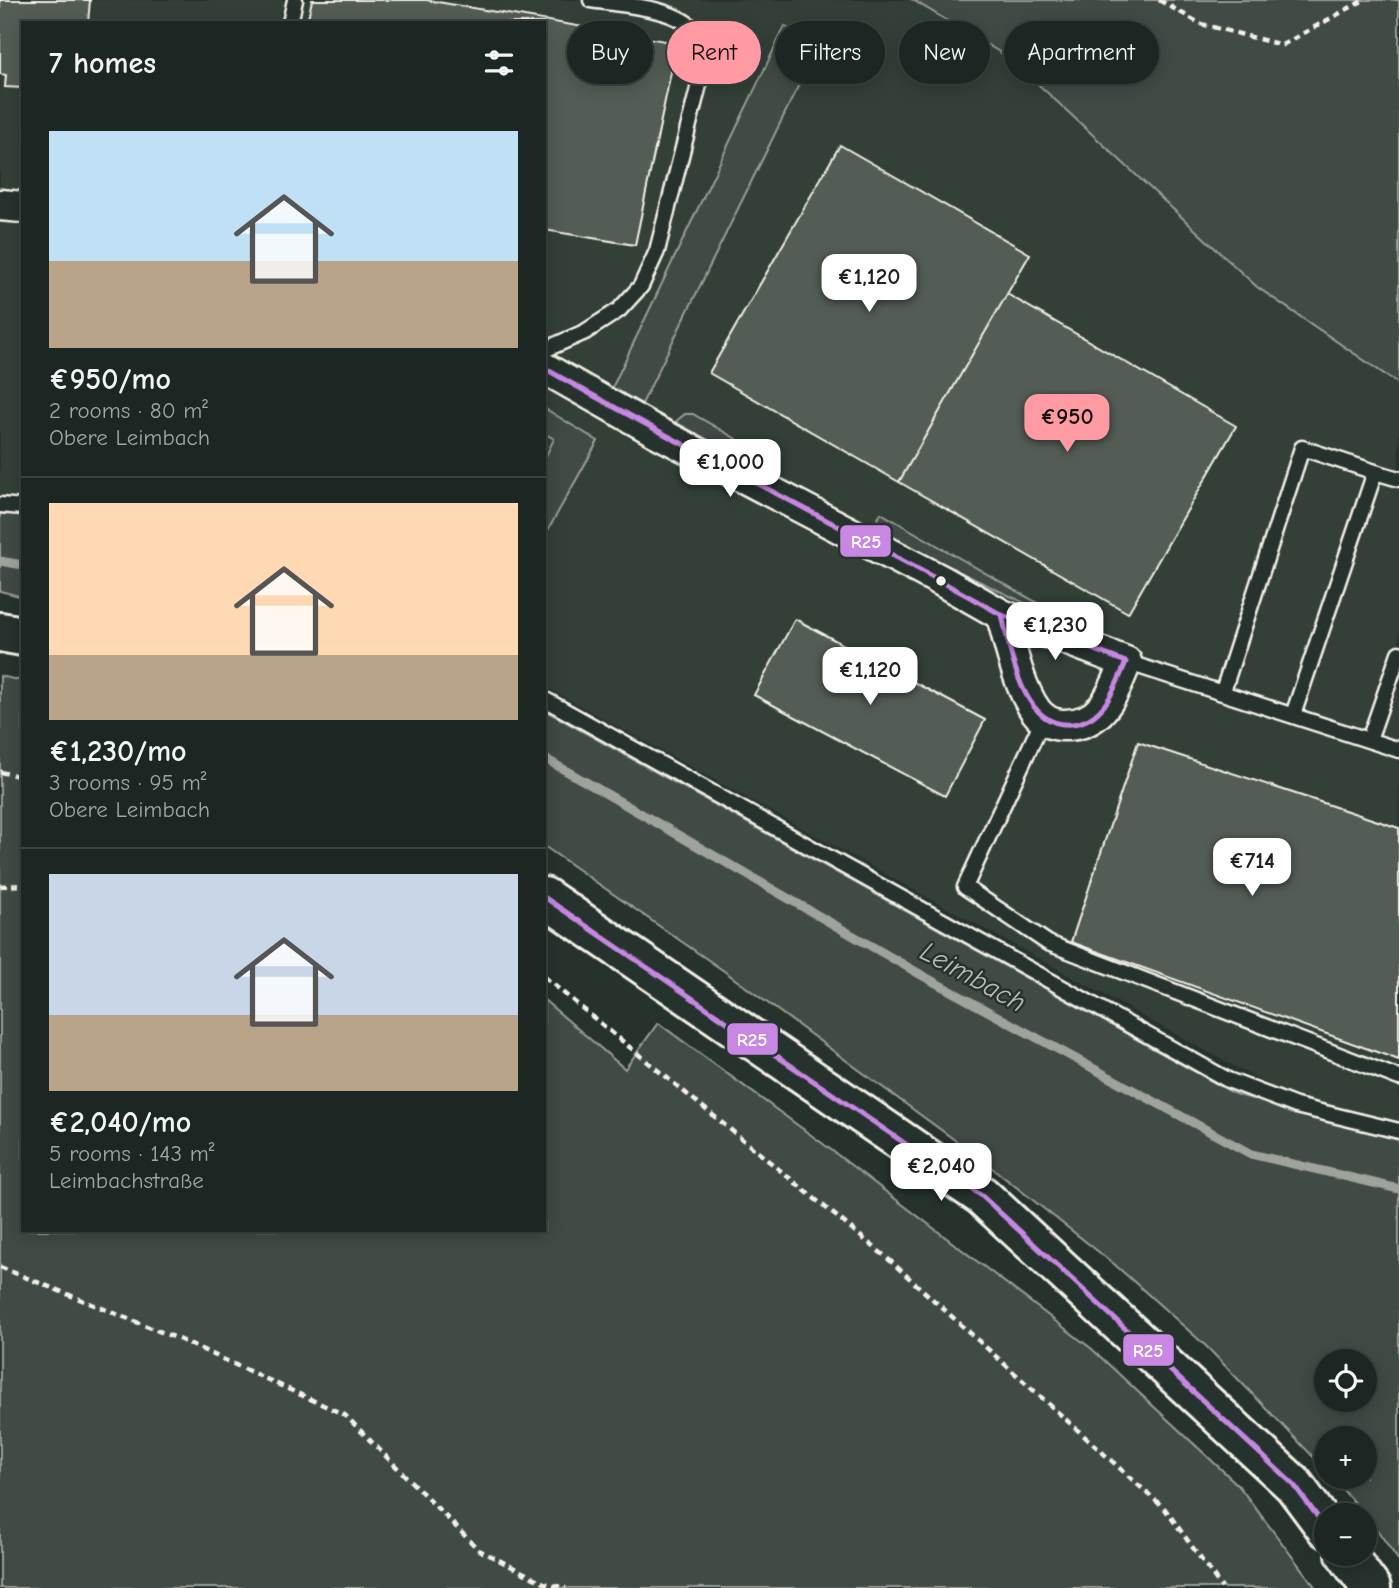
<!DOCTYPE html>
<meta charset="utf-8">
<style>
:root{--surface:#1c2622;--page:#29322f;--text:#f1f3f6;--muted:#a0a5a5;--line:#3a4340;--accent:#ff9aa2}
body{margin:0;font-family:"Comic Neue",sans-serif;background:var(--page);color:var(--text);height:100vh;display:flex;flex-direction:column;font-size:26px;white-space:nowrap}
*{box-sizing:border-box;margin:0}
p{font-size:23px;color:var(--muted)}
.icon{flex:none;width:38px;height:38px;fill:none;stroke:currentColor;stroke-width:2;stroke-linecap:round;stroke-linejoin:round}
.map{position:relative;flex:1;overflow:hidden}
.panel{position:absolute;left:21px;top:21px;width:525px;height:1211px;display:flex;flex-direction:column;background:var(--surface);border-radius:0px;box-shadow:0 4px 18px #0003,0 0 0 2px var(--line)}
.panel>*{flex:none}
.guide{position:absolute;left:567px;top:21px;width:665px;height:63px;display:flex;gap:14px}
.tools{position:absolute;left:1314px;top:1349px;display:grid;gap:14px}
.tools a{display:grid;place-items:center;width:63px;height:63px;border-radius:50%;background:var(--surface);box-shadow:0 4px 18px #0003,0 0 0 2px var(--line);font-size:35px}
.price{position:absolute;translate:-50% -60px;padding:0 16px;border-radius:14px;background:#fff;color:#222;font-size:23px;line-height:46px;filter:drop-shadow(0 2px 4px #0008)}
.price::after{content:'';position:absolute;left:50%;top:42px;width:21px;height:16px;margin-left:-10px;background:inherit;clip-path:polygon(0 0,100% 0,50% 100%)}
.price.on{background:var(--accent);color:#111}
ul{padding:0;list-style:none}
li{display:grid;align-content:center;gap:14px;height:371px;padding:0 28px}
li+li{border-top:2px solid var(--line)}
li span{display:grid;place-items:center;height:217px;border-radius:0px;color:#555}
li>.icon{margin-inline-start:auto}
span .icon{width:126px;height:126px;fill:#fffc;stroke-width:1}
li b{font-size:30px}
h2{display:flex;justify-content:space-between;align-items:center;height:84px;padding:0 28px;font-size:30px}
.tag{padding:0 24px;border-radius:32px;background:var(--surface);box-shadow:0 4px 18px #0003,0 0 0 2px var(--line);font-size:24px;line-height:63px}
.tag.on{background:var(--accent);color:#111}
.map>svg:first-child{display:block}
.built{fill:#333f39}
.green{fill:#414b45;stroke:#9a9e96;stroke-width:2;fill-rule:evenodd}
.lines{fill:none;stroke-linecap:round;stroke-linejoin:round}
.stream{stroke:#9fa39b;stroke-width:9}
.building{fill:#525c55;stroke:#f4f1e8;stroke-width:2}
.lane-casing{stroke:#f4f1e8;stroke-width:19}
.street-casing{stroke:#f4f1e8;stroke-width:35}
.secondary-casing{stroke:#f4f1e8;stroke-width:44}
.path{stroke:#f4f1e8;stroke-width:4.5;stroke-dasharray:7 5;stroke-linecap:butt}
.lane{stroke:#26332d;stroke-width:14}
.street{stroke:#26332d;stroke-width:30}
.secondary{stroke:#26332d;stroke-width:38}
.bus-1-casing{stroke:#26332d;stroke-width:10}
.bus-1{stroke:#c787e3;stroke-width:5}
.bus-dot{fill:#f4f1e8;stroke:#26332d;stroke-width:2.5}
.labels{text-anchor:middle;dominant-baseline:central;stroke-width:5;stroke-linejoin:round;paint-order:stroke}
.water-label{font-size:28px;font-style:italic;fill:#bcbdb5;stroke:#26332d}
.line-badge{stroke:#26332d;stroke-width:2.5}
.badge-label{font-size:19px;text-anchor:middle;font-weight:bold;fill:#fff}
</style>
<div class="map">
<svg width="1399" height="1588" viewBox="0 0 1399 1588">
<rect width="100%" height="100%" fill="#26332d"/>
<filter id="ink" filterUnits="userSpaceOnUse"><feTurbulence type="fractalNoise" baseFrequency=".0143" numOctaves="2"/><feDisplacementMap in="SourceGraphic" scale="14" xChannelSelector="R" yChannelSelector="G"/><feConvolveMatrix kernelMatrix="1 2 1 2 8 2 1 2 1" color-interpolation-filters="sRGB"/></filter>
<g filter="url(#ink)">
<!-- built -->
<path class="built" d="M0,0H913L1011,59L1257,287L1399,384V1123L1295,1100L544,686V23H23V498L0,496Z"/>
<!-- green -->
<path class="green" d="M913,0H1399V384L1257,287L1011,59Z
M785,26L817,48L642,404L612,388Z
M544,408L598,441L544,537V460L554,439L544,433Z
M685,414H693L766,456L773,464L774,471L772,475L675,422Z
M0,513L23,515V597L0,591Z
M881,513L1102,640L872,530Z
M0,676L23,681V1230H544V1000L625,1069L658,1023L822,1143L1092,1349L1238,1485L1316,1588H0Z
M544,710L1235,1094L1399,1140V1561L1378,1531L1332,1477H1365V1438H1326V1470L1206,1346L1114,1264L982,1160L724,971L544,846ZM1326,1362H1365V1400H1326Z"/>
<g class="lines">
<!-- stream -->
<path class="stream" d="M0,561L23,565
M544,758L925,977L1251,1154L1399,1189"/>
</g>
<!-- building -->
<path class="building" d="M0,0H90L88,23H23V88L5,87L6,75L0,74Z
M312,0H426L677,43L635,245L544,230V23H307Z
M840,145L1030,254L899,482L709,373Z
M1007,294L1236,426L1128,613L899,482Z
M795,619L985,720L945,796L754,695Z
M1138,742L1399,828V1060L1071,942Z"/>
<g class="lines">
<defs>
<path id="lane" d="M290,23L295,0
M544,350L585,332L619,310L641,286L657,251L706,57C704,52 704,46 702,41C688,7 623,5 591,0
M0,505L23,507
M1126,662L1399,750
M1223,691L1302,448L1375,472
M544,699L1228,1080L1296,1106L1399,1131
M1293,715L1375,472L1399,479
M1043,719L965,887L1048,943L1399,1078
M1369,740L1399,653"/>
<path id="street" d="M0,205L23,207
M544,368L655,431L942,581L1002,615L1126,662C1113,693 1103,726 1063,725C1052,725 1043,720 1036,711C1019,688 1009,642 1002,615"/>
<path id="secondary" d="M0,632L23,636
M544,897L982,1196L1294,1485L1326,1528
M1346,1554L1371,1588"/>
</defs>
<!-- lane casing -->
<use href="#lane" class="lane-casing"/>
<!-- street casing -->
<use href="#street" class="street-casing"/>
<!-- secondary casing -->
<use href="#secondary" class="secondary-casing"/>
<!-- path -->
<path class="path" d="M1159,0L1201,24L1282,45L1364,0
M0,772L23,777
M0,886L23,885
M544,977L886,1257L1165,1509L1222,1588
M0,1267L181,1340L345,1415L479,1550L544,1583L566,1588"/>
<!-- lane -->
<use href="#lane" class="lane"/>
<!-- street -->
<use href="#street" class="street"/>
<!-- secondary -->
<use href="#secondary" class="secondary"/>
<defs>
<path id="bus-1" d="M544,368C695,454 851,530 1002,615
M1002,615L1126,662C1115,688 1104,721 1072,724C1022,729 1011,652 1002,615Z
M544,897L982,1196L1294,1485L1326,1528"/>
</defs>
<!-- bus-1 casing -->
<use href="#bus-1" class="bus-1-casing"/>
<!-- bus-1 -->
<use href="#bus-1" class="bus-1"/>
</g>
</g>
<!-- markers -->
<circle class="bus-dot" cx="941" cy="581" r="6"/>
<g class="labels">
<!-- water labels -->
<g class="water-label">
<text transform="translate(973 977) rotate(29)">Leimbach</text>
</g>
</g>
<g class="line-badge">
<rect x="839" y="524" width="53" height="34" rx="7" fill="#c787e3"/>
<rect x="726" y="1022" width="53" height="34" rx="7" fill="#c787e3"/>
<rect x="1122" y="1333" width="53" height="34" rx="7" fill="#c787e3"/>
</g>
<g class="badge-label">
<text x="866" y="548">R25</text>
<text x="752" y="1046">R25</text>
<text x="1148" y="1357">R25</text>
</g>
</svg>
<div class="tools">
<a><svg class="icon" aria-label="locate" viewBox="0 0 24 24"><circle cx="12" cy="12" r="6"/><path d="M12 2v4M12 18v4M2 12h4M18 12h4"/></svg></a>
<a>+</a>
<a>−</a>
</div>
<b class="price" style="left:869px;top:314px">€1,120</b>
<b class="price on" style="left:1067px;top:454px">€950</b>
<b class="price" style="left:730px;top:499px">€1,000</b>
<b class="price" style="left:1055px;top:662px">€1,230</b>
<b class="price" style="left:870px;top:707px">€1,120</b>
<b class="price" style="left:1252px;top:898px">€714</b>
<b class="price" style="left:941px;top:1203px">€2,040</b>
<div class="guide">
<a class="tag">Buy</a>
<a class="tag on">Rent</a>
<a class="tag">Filters</a>
<a class="tag">New</a>
<a class="tag">Apartment</a>
</div>
<section class="panel">
<h2>7 homes<svg class="icon" aria-label="filters" viewBox="0 0 24 24"><path d="M4 7h16M4 17h16"/><circle cx="9" cy="7" r="2"/><circle cx="15" cy="17" r="2"/></svg></h2>
<ul>
<li><span style="background:linear-gradient(#bfe0f5 60%,#b9a48a 0)"><svg class="icon" aria-label="home" viewBox="0 0 24 24"><path d="M3 11l9-7 9 7M6 9v11h12V9"/></svg></span><div><b>€950/mo</b><p>2 rooms · 80 m²</p><p>Obere Leimbach</p></div></li>
<li><span style="background:linear-gradient(#ffd9b3 70%,#b9a48a 0)"><svg class="icon" aria-label="home" viewBox="0 0 24 24"><path d="M3 11l9-7 9 7M6 9v11h12V9"/></svg></span><div><b>€1,230/mo</b><p>3 rooms · 95 m²</p><p>Obere Leimbach</p></div></li>
<li><span style="background:linear-gradient(#c9d6e8 65%,#b9a48a 0)"><svg class="icon" aria-label="home" viewBox="0 0 24 24"><path d="M3 11l9-7 9 7M6 9v11h12V9"/></svg></span><div><b>€2,040/mo</b><p>5 rooms · 143 m²</p><p>Leimbachstraße</p></div></li>
</ul>
</section>
</div>
